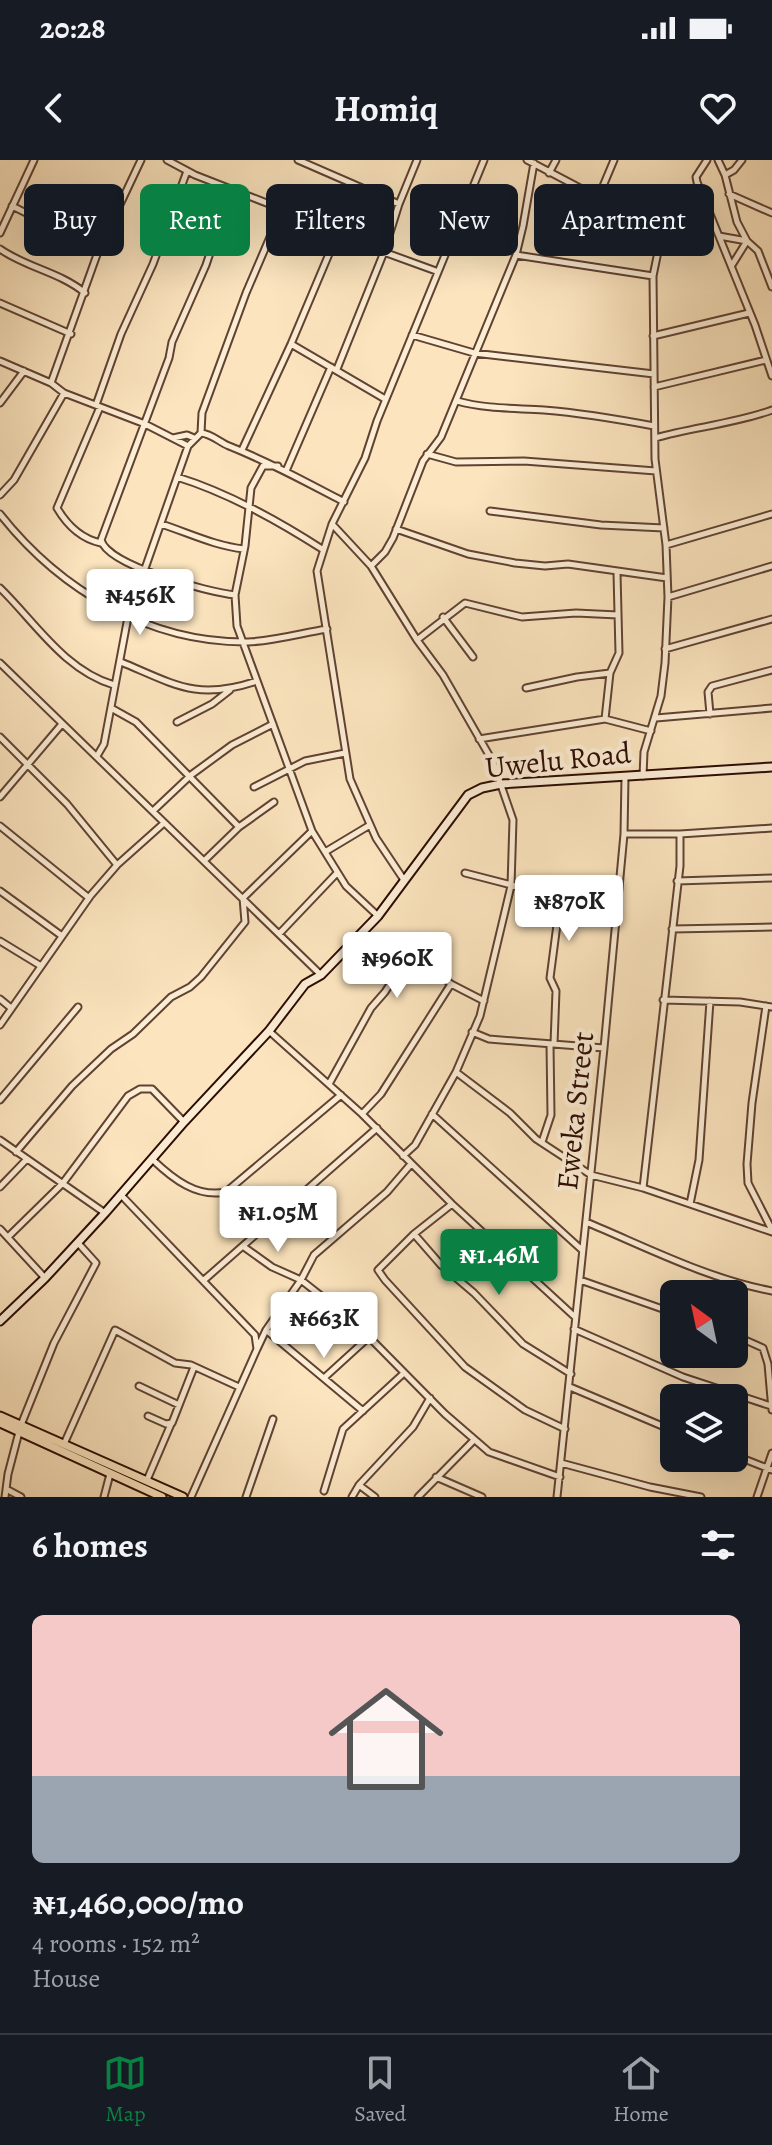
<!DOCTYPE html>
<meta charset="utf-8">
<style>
:root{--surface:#171b24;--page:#242831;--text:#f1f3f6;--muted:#9ea1a6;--line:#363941;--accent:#0b8043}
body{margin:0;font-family:Alegreya,serif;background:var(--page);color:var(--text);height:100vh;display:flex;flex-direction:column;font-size:30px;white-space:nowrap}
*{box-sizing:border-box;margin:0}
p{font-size:26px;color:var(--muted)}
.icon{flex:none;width:44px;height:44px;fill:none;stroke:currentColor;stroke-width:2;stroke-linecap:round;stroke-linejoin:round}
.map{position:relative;height:1337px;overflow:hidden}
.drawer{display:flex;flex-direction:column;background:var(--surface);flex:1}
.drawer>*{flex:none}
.banner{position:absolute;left:24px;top:24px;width:724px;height:72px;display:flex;gap:16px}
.needle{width:52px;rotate:327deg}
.buttons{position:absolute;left:660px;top:1120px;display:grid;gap:16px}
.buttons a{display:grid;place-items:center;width:88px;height:88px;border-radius:12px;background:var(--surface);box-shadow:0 8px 32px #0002;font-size:40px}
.price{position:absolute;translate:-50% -68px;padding:0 18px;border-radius:8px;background:#fff;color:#222;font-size:26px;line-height:52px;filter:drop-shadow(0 2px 4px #0008)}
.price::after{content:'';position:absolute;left:50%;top:48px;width:24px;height:18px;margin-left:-12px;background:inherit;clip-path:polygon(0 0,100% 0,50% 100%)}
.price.on{background:var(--accent);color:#fff}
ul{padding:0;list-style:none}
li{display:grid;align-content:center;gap:16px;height:424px;padding:0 32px}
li+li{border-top:2px solid var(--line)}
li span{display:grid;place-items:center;height:248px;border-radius:12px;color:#555}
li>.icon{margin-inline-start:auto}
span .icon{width:144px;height:144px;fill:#fffc;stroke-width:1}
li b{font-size:34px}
h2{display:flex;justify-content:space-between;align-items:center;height:96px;padding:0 32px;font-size:34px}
.pill{padding:0 28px;border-radius:12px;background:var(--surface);box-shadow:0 8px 32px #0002;font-size:28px;line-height:72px}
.pill.on{background:var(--accent);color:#fff}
.status{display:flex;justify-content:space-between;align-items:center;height:56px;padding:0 40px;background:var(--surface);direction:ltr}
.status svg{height:22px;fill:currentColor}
header{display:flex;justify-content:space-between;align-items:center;height:104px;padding:0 32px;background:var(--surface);font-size:36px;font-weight:600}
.tab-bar{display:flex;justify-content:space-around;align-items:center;height:112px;border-top:2px solid var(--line);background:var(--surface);font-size:22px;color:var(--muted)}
.tab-bar a{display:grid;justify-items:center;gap:4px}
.tab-bar .on{color:var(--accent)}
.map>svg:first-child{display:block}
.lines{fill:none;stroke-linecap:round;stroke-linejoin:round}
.street-casing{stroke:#604232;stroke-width:9}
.secondary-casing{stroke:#2c0c03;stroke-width:11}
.primary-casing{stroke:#2c0c03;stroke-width:11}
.street{stroke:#fcedd5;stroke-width:5}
.secondary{stroke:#fcedd5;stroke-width:7}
.primary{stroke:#fbe4be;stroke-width:7}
.labels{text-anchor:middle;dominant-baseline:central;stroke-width:8;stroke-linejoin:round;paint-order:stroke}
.street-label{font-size:30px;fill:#2c0c03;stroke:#fcedd5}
</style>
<div class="status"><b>20:28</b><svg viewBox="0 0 49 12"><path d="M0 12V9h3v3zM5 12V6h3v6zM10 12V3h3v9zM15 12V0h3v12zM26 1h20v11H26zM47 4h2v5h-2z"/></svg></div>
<header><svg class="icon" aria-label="back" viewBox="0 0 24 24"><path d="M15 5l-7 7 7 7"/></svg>Homiq<svg class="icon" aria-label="heart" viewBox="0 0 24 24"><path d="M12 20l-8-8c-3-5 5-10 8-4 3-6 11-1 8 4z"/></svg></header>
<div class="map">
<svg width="772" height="1337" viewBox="0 0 772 1337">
<rect width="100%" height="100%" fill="#fbe4be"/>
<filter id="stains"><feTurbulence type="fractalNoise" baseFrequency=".0025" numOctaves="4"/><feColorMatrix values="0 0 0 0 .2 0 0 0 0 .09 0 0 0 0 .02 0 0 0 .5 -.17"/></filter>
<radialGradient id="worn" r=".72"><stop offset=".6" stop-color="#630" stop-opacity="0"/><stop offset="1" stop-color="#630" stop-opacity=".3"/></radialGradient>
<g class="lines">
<defs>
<path id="street" d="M167,0L195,15L282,49L337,75L436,111
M298,0L399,44
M527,0L652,66L660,82L653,116L655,299L666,385L668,437L665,503L661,536L644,592L643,616
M707,0L696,17L697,22L755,165L772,216
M718,0L725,15L737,62L747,81L758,91L772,127
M549,13L556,0
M725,15L734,10L742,0
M231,30L206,105L172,182L169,198L101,380C108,406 208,432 235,435
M729,34L772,53
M598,38L614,0
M12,46L99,89
M0,73L34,0
M719,76L747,81L732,105
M0,89C27,108 60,112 85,133
M516,95L653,116
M0,143L71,174
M412,175L474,193L654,214
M653,176L749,153
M291,184L385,239
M0,201L51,223L64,233L145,264L188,286
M337,209L384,92L399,44L417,0
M51,223L99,89L141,0
M654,227L766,200
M457,241C486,249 514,248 544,250C581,253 617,259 654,266
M0,243L24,211
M96,245L121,174L153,104L187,11
M100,247L57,348C67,365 82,379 101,383
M201,273C212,274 219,282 229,286C269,302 306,322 344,342
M173,278L187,275L194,278
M655,278C693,267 734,264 772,250
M242,290L291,184L337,75
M427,294L456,302L524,301L656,311
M278,306H263L251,328L245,386L235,435L237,466L312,671L346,726L378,756
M286,311L331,207
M177,317C229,333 277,360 322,389
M0,335L14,320L64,233
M490,351L601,365L664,368
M0,354C60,430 149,483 248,482C274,481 302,473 327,469
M161,364C189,373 215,386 244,389
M332,364L371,406
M396,369L468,394L515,403L545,406L568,404L667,418
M666,385L772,354
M0,428C35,462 64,510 114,525
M668,437L772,406
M443,457L473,497
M417,480L465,443L522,457L576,453L618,455
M665,489L772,459
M121,502C176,525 197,541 257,521
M0,503L321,815
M526,528L577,517L610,513
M111,548L136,562L239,667
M710,554L708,532L712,526L772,510
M656,558L772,548
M605,559L610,513L619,493L617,413
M177,562L212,544L230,530
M0,577L67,644L117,705
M479,579L605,559L651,571
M97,596L104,584L128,457L188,286L201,273L202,253L246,133L282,49
M254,627L305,601L345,593
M0,637L62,564
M153,651L191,615L232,585L273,564
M0,666L89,738
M624,674H680
M325,692L370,665
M205,700L239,667L274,642
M465,713L550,735L618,737
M404,720L376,678L350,619L317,411L332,364L365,298L377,261L484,0
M677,721L772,718
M0,731L62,776
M672,769L772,767
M279,774L337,713
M0,781L41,806
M0,839L11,848
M663,840L740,842L772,847
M766,846L752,943L747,1004L748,1023L772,1070
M0,865L91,735L117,705L164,663
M269,871L362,954L452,1044L575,1157
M472,872L489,879L604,888
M554,884L556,831L550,818L561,734
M456,912L510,953L536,979L591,1015L643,1028L772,1072
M329,924L371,848L385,832L403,804L417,797L451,824L484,841
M0,940L78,847
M362,954L381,934L451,824
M432,954L582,1090
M0,980L105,1053
M542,982L551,955L550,884
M16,992L72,926L111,889L133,874L171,837L190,827L201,817L245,762L243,738L312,671
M403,996L415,985L456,912L480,856L511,726L513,660L493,602L443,515L417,480L371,406L385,392L393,378L423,301L441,277L504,124L516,95L523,66L534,3
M153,1000C173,1019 197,1038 226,1032L341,935
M0,1027L26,1000
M643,1028L680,706V674L772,668
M121,1035L255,1175L257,1189L191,1337
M452,1044L414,1074L378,1110L385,1120L465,1207L525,1250L565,1269
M690,1044L699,1000L710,841
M586,1062C646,1087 708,1119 772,1131
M0,1069L45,1118
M414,1074L441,1105L474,1133L523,1184L571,1214
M8,1077L63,1023L128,936L140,929H152L184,962
M244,1087L272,1107L301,1120L329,1142L369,1177L445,1254L489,1292L560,1317
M204,1120L377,968
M580,1120L674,1153
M574,1169L683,1217L771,1246
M266,1170L363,1251
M734,1175L763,1188L768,1204L772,1250
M257,1189L266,1170L301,1120L314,1095L387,1032L411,1004
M324,1218L369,1177
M139,1226L179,1245
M570,1227L674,1271
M148,1256L166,1264L172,1263L194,1207
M21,1265L54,1183L96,1103L78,1083
M64,1284L115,1170L175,1203L191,1205L239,1227
M734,1295L772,1310
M561,1303L650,1327L701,1337
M436,1317L482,1337
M147,1320L171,1264
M359,1325L375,1337
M8,1330L21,1337
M324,1331L343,1269L404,1213
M5,1337L8,1314L19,1272
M104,1337L110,1314
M246,1337L273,1259
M352,1337L359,1325L413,1267L430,1238
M418,1337L474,1280
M557,1337L604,888L624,674L625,617
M757,1337L772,1293"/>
<path id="secondary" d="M0,1161L45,1118L105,1053L184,962L269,871L305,824L321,815L378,756L468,635L482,628L501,624L772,607"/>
<path id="primary" d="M0,1256L183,1337
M0,1263L162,1337"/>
</defs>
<!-- street casing -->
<use href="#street" class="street-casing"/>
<!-- secondary casing -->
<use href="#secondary" class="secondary-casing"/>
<!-- primary casing -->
<use href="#primary" class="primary-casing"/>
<!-- street -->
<use href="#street" class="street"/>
<!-- secondary -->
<use href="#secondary" class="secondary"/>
<!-- primary -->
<use href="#primary" class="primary"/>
</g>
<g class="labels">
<!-- street labels -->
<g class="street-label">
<text transform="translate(558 600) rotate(-6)">Uwelu Road</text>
<text transform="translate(575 951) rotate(-84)">Eweka Street</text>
</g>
</g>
<rect width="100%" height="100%" filter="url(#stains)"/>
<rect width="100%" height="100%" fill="url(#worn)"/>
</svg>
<div class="buttons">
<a><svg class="needle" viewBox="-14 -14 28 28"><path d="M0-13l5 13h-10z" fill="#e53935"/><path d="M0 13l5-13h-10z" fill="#9ea1a6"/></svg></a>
<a><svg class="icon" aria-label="layers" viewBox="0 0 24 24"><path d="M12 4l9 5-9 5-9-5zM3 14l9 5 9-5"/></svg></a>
</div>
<b class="price" style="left:140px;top:477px">₦456K</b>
<b class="price" style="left:569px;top:783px">₦870K</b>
<b class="price" style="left:397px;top:840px">₦960K</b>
<b class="price" style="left:278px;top:1094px">₦1.05M</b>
<b class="price on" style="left:499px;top:1137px">₦1.46M</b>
<b class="price" style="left:324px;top:1200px">₦663K</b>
<div class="banner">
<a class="pill">Buy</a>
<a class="pill on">Rent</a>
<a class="pill">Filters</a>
<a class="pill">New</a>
<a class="pill">Apartment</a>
</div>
</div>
<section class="drawer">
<h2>6 homes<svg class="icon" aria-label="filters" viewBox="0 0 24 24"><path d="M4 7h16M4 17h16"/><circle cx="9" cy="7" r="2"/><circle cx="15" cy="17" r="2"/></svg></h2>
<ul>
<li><span style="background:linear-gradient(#f6c9c9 65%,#9aa5b1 0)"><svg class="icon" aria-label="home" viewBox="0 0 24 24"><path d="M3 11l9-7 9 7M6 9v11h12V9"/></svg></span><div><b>₦1,460,000/mo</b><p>4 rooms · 152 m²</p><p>House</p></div></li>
</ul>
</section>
<nav class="tab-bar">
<a class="on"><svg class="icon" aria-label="map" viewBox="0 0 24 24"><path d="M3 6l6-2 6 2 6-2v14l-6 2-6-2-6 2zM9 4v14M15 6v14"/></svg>Map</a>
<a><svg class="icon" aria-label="saved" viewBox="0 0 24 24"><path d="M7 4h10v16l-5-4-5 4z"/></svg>Saved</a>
<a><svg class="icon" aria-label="home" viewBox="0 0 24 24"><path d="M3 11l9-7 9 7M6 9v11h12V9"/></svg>Home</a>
</nav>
